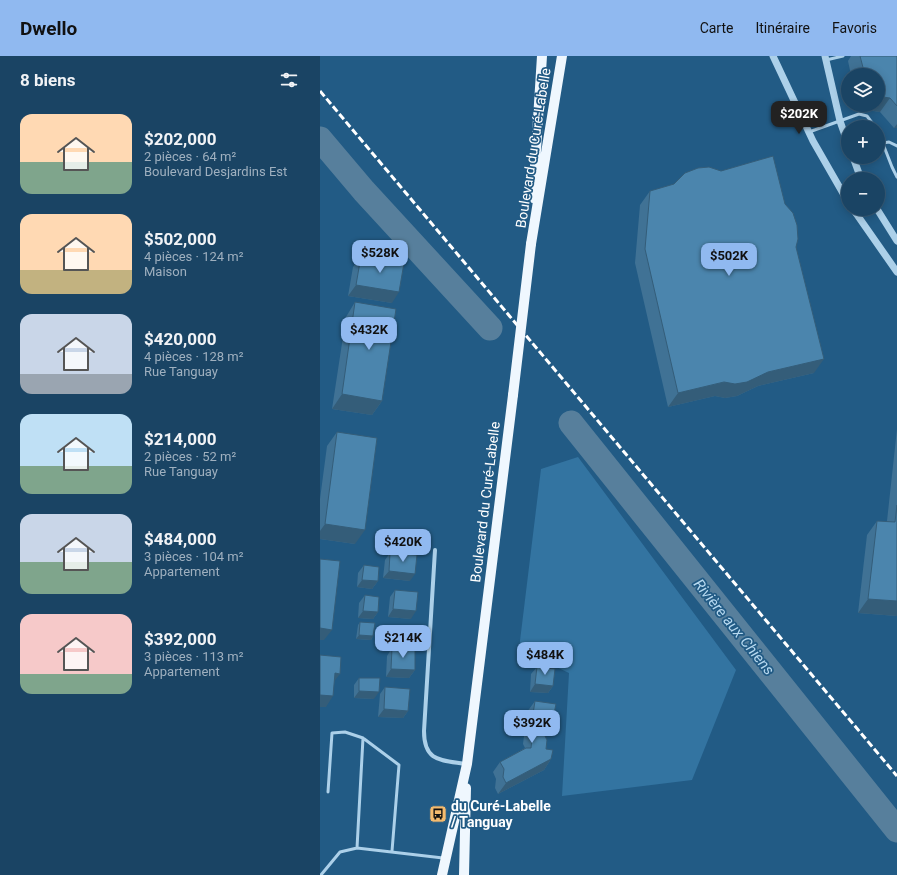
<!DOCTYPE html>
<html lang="fr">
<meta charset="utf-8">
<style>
:root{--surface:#1a4464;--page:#234b6a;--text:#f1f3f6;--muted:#9fb0bf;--line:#385c78;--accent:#90b9f0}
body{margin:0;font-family:Roboto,sans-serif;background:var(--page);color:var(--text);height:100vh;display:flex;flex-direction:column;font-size:15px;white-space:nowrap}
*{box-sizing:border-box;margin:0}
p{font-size:13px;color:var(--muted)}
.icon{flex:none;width:22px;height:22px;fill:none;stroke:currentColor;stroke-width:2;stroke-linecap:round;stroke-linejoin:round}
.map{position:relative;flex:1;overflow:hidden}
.sheet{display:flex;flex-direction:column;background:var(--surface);width:320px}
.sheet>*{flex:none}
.fabs{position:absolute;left:521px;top:12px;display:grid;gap:8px}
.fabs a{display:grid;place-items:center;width:44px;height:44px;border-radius:50%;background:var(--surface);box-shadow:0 2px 10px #0003,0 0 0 1px var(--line);font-size:20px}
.price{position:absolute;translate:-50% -34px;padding:0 9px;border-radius:8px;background:var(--accent);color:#111;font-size:13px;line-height:26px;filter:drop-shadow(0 1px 2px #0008)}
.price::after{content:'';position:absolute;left:50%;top:24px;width:12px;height:9px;margin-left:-6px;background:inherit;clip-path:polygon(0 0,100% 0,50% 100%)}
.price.selected{background:#222;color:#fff}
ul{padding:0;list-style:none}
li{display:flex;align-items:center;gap:12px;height:100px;padding:0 20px}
li span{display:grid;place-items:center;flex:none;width:112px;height:80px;border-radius:12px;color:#555}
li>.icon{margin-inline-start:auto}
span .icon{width:48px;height:48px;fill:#fffc;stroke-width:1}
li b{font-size:17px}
h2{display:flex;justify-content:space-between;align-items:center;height:48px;padding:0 20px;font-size:17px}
header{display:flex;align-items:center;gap:24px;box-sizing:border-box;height:56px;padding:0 20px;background:var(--accent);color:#111}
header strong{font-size:19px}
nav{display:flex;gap:22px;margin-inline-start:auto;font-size:14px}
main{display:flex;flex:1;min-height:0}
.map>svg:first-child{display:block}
.green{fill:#3374a1}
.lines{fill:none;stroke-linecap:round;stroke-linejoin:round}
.river{stroke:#577f9c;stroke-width:25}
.service{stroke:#acd0e9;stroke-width:3}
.minor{stroke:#acd0e9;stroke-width:4}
.tertiary{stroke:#acd0e9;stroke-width:7}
.primary{stroke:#eff7fe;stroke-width:10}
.rail{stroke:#fff;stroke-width:3;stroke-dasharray:7 3;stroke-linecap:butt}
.primary-bridge{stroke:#eff7fe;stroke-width:10}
.wall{fill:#407295}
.shaded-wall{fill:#345d79}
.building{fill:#4b85ad;stroke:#345d79}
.labels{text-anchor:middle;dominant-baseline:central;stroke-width:3.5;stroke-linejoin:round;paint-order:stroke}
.street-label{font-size:14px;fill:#fff;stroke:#225b85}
.poi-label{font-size:14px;font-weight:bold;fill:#fff;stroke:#225b85;text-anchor:start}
.water-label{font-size:15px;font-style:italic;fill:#b7d9f0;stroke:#225b85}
</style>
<header>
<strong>Dwello</strong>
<nav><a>Carte</a><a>Itinéraire</a><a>Favoris</a></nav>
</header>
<main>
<section class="sheet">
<h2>8 biens<svg class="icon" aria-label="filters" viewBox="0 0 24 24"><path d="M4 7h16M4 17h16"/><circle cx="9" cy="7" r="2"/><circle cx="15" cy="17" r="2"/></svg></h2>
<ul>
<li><span style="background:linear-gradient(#ffd9b3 60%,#7fa58c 0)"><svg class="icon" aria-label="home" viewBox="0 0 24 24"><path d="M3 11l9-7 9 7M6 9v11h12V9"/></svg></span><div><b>$202,000</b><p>2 pièces · 64 m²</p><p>Boulevard Desjardins Est</p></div></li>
<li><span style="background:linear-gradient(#ffd9b3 70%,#c2b280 0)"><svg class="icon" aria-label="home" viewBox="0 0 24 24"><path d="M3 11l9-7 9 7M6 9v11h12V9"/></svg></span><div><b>$502,000</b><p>4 pièces · 124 m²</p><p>Maison</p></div></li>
<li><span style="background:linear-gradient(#c9d6e8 75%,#9aa5b1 0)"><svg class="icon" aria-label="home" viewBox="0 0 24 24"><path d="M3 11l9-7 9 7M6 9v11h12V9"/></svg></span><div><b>$420,000</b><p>4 pièces · 128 m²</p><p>Rue Tanguay</p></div></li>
<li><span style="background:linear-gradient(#bfe0f5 65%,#7fa58c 0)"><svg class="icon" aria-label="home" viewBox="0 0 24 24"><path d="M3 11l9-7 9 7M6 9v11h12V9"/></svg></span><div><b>$214,000</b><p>2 pièces · 52 m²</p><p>Rue Tanguay</p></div></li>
<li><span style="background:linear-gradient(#c9d6e8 60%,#7fa58c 0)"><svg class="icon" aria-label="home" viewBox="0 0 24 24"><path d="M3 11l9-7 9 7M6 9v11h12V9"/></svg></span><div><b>$484,000</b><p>3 pièces · 104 m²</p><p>Appartement</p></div></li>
<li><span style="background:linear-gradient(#f6c9c9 75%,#7fa58c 0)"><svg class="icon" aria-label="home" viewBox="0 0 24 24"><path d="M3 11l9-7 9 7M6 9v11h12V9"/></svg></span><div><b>$392,000</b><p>3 pièces · 113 m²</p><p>Appartement</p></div></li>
</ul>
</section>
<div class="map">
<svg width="577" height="819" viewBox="0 0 577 819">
<rect width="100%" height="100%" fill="#225b85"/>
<!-- green -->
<path class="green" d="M258,401L416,614L372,724L242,740L249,617L199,593L221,413Z"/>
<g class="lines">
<!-- river -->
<path class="river" d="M0,83L44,135L170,272
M251,367L577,774"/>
<!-- service -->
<path class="service" d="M506,4L523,0
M558,75L572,111L577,121
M489,76L539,58L547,60L555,71
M563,87L569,86L577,90
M43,682L79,709L72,795
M8,736L12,677L25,676L43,682L37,792
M1,819L20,796L37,792L123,802"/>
<!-- minor -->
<path class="minor" d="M115,494L104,675C104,706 121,704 146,708"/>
<!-- tertiary -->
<path class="tertiary" d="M453,0L493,85L528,146
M505,0L520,65L528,88
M533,101L541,123
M533,153L577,216
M557,153L577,185"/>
<!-- primary -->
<path class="primary" d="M213,142L222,0
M211,188L242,0
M122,819L147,708L193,339
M144,819L146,732"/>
<!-- rail -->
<path class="rail" d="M0,35L577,720"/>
<!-- primary-bridge -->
<path class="primary-bridge" d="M193,339L211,188"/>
</g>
<!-- wall -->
<path class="wall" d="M531,0H577V72H574L560,56L553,55L550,49H558V19H531L528,5Z
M330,135L476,191L494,317L438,330L417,340L405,342L395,340L348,351L315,207L320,149Z
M41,200L72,247L28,240L33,211Z
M35,246L62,345L52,359L12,353L26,261Z
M577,373V560L538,557L547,479L557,465H567Z
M17,376L35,488L0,483V443L7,390Z
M70,497L90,525L63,522L65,504Z
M44,509L58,525L52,533L37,531L38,517Z
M75,534L91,563L68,561L70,541Z
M45,539L58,556L53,563L38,562L39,547Z
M40,566L53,580L51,584L36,583L38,569Z
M72,592L95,614L89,622L66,621L67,600Z
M217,611L233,630L228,637L210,636L211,618Z
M39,622L54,643L34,642V629Z
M65,631L88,655L83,662L58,661L60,638Z
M215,645L225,680L226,693L231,703L224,714L178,738L175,732L176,723L173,716L180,706L205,692L203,688L207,656Z"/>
<!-- shaded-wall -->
<path class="shaded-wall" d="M563,41L570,42L560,56L553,55L557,49H558V48Z
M577,68V72H574Z
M36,229L79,236L72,247L28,240Z
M504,303L494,317L438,330L417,340L405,342L395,340L348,351L358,337Z
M22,338L62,345L52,359L12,353Z
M5,468L45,474L35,488L0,483V475Z
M69,515L95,518L90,525L63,522Z
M42,524L58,525L52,533L37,531Z
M548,543L577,545V560L538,557Z
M73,553L96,555L91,563L68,561Z
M43,555L58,556L53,563L38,562Z
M0,572L12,574L4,584H0Z
M39,579L53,580L51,584L36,583Z
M71,613L95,614L89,622L66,621Z
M15,617L20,618L12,628Z
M215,628L233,630L228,637L210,636Z
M39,635L59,636L54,643L34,642Z
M0,639L13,640L6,651H0Z
M64,653L88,655L83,662L58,661Z
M231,672L223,683V676Z
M231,703L224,714L178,738L186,727Z"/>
<!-- building -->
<path class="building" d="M540,0H577V50L570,42L563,41L558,31V19H545Z
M453,100L465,148L473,157L477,169L478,183L476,191L504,303L448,316L427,326L415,328L404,326L358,337L325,193L330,135L354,128L365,117L378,112L389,111L401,115Z
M41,200L84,207L79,236L36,229Z
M35,246L76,253L62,345L22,338Z
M17,376L57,382L45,474L5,468Z
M577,449V545L548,543L557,465L575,466Z
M70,497L97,499L95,518L69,515Z
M0,503L20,505L12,574L0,572Z
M44,509L59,511L58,525L42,524Z
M75,534L98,536L96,555L73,553Z
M45,539L59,541L58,556L43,555Z
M40,566L55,567L53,580L39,579Z
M72,592L95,593V614L71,613Z
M0,599L21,601L20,618L15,617L13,640L0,639Z
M217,611L235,613L233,630L215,628Z
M39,622H60L59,636L39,635Z
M65,631L90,633L88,655L64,653Z
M215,645L236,648L231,672L223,676L227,684L226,693L233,694L231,703L186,727L183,721L184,713L180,706L206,692H211L212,682L210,677Z"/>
<!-- icons -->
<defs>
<symbol id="bus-square" viewBox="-11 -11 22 22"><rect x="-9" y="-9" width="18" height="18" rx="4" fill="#f5bb6e" stroke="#225b85"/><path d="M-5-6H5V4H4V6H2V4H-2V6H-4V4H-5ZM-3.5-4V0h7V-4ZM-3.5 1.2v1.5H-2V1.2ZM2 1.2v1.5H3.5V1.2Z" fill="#111"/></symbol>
</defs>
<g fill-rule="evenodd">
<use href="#bus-square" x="108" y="748" width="20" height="20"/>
</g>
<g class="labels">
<!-- street labels -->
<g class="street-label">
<text transform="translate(213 92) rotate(-81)">Boulevard du Curé-Labelle</text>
<text transform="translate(165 446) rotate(-83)">Boulevard du Curé-Labelle</text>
</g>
<!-- poi labels -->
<g class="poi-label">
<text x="131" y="750">du Curé-Labelle<tspan x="131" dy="16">/ Tanguay</tspan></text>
</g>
<!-- water labels -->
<g class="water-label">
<text transform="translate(414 571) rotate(51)">Rivière aux Chiens</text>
</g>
</g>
</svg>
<div class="fabs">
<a><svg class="icon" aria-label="layers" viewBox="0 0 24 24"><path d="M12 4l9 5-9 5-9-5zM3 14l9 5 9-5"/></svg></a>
<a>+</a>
<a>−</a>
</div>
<b class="price selected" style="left:479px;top:79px">$202K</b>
<b class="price" style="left:60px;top:218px">$528K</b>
<b class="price" style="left:409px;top:221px">$502K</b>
<b class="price" style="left:49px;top:295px">$432K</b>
<b class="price" style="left:83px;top:507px">$420K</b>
<b class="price" style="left:83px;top:603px">$214K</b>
<b class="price" style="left:225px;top:620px">$484K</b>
<b class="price" style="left:212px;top:688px">$392K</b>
</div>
</main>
